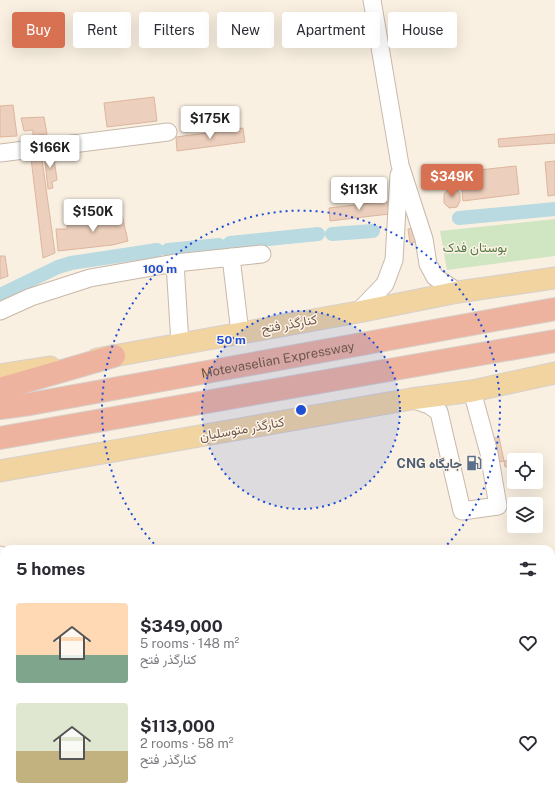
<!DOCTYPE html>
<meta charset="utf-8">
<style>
:root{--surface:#fff;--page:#f2f2f3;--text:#2b2b33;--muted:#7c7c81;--accent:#d87152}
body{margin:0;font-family:"Public Sans",Vazirmatn,sans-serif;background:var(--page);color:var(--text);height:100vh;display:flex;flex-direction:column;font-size:15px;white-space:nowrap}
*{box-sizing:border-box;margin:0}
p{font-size:13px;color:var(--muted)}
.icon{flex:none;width:22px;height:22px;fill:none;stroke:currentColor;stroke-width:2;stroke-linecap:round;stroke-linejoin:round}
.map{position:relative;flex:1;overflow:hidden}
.side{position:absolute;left:0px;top:545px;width:555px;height:256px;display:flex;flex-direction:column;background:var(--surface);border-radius:12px 12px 0 0;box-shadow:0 4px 16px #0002}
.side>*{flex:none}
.guide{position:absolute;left:12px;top:12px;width:531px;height:36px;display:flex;gap:8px}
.fabs{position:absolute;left:507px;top:453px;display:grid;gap:8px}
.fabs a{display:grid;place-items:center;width:36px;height:36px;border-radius:4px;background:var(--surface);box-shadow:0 4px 16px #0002;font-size:20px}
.price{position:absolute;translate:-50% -34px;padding:0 9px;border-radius:4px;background:#fff;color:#222;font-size:13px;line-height:26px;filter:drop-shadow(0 1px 2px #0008)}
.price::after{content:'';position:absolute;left:50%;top:24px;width:12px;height:9px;margin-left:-6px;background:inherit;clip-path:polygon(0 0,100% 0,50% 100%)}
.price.on{background:var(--accent);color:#fff}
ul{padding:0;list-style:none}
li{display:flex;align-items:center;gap:12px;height:100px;padding:0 16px}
li span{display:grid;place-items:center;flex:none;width:112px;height:80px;border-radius:4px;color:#555}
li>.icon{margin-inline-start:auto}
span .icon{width:48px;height:48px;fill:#fffc;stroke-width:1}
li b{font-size:17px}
h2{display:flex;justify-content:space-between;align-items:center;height:48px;padding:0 16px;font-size:17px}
.pill{padding:0 14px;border-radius:4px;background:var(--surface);box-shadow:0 4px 16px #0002;font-size:14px;line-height:36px}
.pill.on{background:var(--accent);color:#fff}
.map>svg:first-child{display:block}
.green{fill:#d0e5c2}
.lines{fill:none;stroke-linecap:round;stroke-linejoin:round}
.canal{stroke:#b8dae0;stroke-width:14}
.building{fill:#eccfbc;stroke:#ddb69e}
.minor-casing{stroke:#c8b8aa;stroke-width:19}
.major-casing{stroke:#d6d0cd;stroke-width:23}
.highway-casing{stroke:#d6d0cd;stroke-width:24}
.path{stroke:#d0b3a0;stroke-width:2.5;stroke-dasharray:1 3;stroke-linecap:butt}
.minor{stroke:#fff;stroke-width:17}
.major{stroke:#f2d4a0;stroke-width:21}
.highway{stroke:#eeb39e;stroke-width:22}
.ring{fill:none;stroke:#1d4ed8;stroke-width:2;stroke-dasharray:2 4}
.labels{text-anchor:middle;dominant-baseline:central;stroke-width:3;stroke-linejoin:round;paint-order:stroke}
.park-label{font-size:13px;fill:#557947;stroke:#fdf4e7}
.street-label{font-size:13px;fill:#6e584b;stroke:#fdf4e7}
.service-label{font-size:13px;font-weight:bold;fill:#4e5e75;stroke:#fdf4e7;text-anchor:end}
.centre{fill:#1d4ed8;stroke:#fdf4e7;stroke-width:2}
.ring-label{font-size:12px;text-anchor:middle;font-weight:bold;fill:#1d4ed8;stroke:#fdf4e7;stroke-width:3;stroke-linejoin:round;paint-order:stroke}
</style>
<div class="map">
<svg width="555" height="801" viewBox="0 0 555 801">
<rect width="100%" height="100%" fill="#f9f0e1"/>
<!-- green -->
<path class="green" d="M555,219V256L447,270L440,231Z
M0,617L4,641V797H32L33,801H0Z"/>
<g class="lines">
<!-- canal -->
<path class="canal" d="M459,218L555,209
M332,234L373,231
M230,243L318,234
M168,250L219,245
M0,295L58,267L71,263L157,250"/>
</g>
<!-- building -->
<path class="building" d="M154,97L157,121L107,127L104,103Z
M13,105L17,136L0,137V106Z
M44,117L47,134L33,136V130L24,131L21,118Z
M243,128L245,142L177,151L176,137Z
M555,134V143L499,147L498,139Z
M53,151L57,180L52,182L53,188L48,189L44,152Z
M41,152L55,253L43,258L31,158Z
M555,161V195L548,196L545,162Z
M516,166L519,194L463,201L460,172Z
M449,188H456L460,194V201L457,207L449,208L444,203V194Z
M387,201L389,214L330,221L329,208Z
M121,211L128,241L112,245L58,251L56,229H67L68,222L107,218L109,214Z
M416,228L418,242L410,243L408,229Z
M0,256H5L8,276L0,279Z
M499,437L504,461L494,463L489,439Z
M522,459L514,460V466L505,467L504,461Z"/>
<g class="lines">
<defs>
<path id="minor" d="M372,0L400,165L424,239L428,264L435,277L458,292
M0,153L168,132
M231,257L240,333
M175,263L262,254
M0,311L31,297L90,278L175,263L180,344
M358,312L385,284L394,260L399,175
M411,399L429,405L439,412L462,511L498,506L489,453L472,391
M0,555L4,573
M50,797L51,801"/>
<path id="major" d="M97,359L358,312L458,292L555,278
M0,375L50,367
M0,471L411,399L472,391L555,373"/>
<g id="highway">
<path d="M0,389L114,356"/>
<path id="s1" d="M0,408L30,404L555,309"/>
<path d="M0,438L555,341"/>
</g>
</defs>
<!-- minor casing -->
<use href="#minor" class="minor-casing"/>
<!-- major casing -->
<use href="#major" class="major-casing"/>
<!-- highway casing -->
<use href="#highway" class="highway-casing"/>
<!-- path -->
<path class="path" d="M0,738L4,737"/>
<!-- minor -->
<use href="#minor" class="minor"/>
<!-- major -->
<use href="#major" class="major"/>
<!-- highway -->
<use href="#highway" class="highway"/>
</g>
<!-- distance rings -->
<circle cx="301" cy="410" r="99" fill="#1d4ed8" fill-opacity=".12"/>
<g class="ring">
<circle cx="301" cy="410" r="99"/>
<path d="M158 548A199 199 0 1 1 444 548"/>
</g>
<!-- icons -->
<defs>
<symbol id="fuel-bare" viewBox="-9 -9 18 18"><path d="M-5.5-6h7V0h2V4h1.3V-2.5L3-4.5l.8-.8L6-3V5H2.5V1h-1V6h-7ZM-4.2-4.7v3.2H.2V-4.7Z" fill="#5c6f8a" stroke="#fdf4e7" stroke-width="2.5" paint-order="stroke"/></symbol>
</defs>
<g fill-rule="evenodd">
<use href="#fuel-bare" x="463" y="452" width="22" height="22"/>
</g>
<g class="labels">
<!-- park labels -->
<g class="park-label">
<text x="475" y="247">بوستان فدک</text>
</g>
<!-- street labels -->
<g class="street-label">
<text transform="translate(289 324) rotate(-10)">کنارگذر فتح</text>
<text stroke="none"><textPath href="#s1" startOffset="282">Motevaselian Expressway</textPath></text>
<text transform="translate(242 429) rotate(-10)">کنارگذر متوسلیان</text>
</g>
<!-- service labels -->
<g class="service-label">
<text x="462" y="463">CNG جایگاه</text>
</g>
</g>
<circle cx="301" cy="410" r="6" class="centre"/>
<g class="ring-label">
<text x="160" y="273">100 m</text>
<text x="231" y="344">50 m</text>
</g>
</svg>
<div class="fabs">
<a><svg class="icon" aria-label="locate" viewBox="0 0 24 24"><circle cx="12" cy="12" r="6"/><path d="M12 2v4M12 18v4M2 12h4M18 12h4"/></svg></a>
<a><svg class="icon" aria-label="layers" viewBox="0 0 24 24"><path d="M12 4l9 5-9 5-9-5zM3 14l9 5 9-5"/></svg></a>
</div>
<b class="price" style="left:210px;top:140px">$175K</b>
<b class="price" style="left:50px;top:169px">$166K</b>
<b class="price on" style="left:452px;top:198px">$349K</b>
<b class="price" style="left:359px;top:211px">$113K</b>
<b class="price" style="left:93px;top:233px">$150K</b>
<div class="guide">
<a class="pill on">Buy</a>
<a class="pill">Rent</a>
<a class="pill">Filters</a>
<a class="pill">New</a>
<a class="pill">Apartment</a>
<a class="pill">House</a>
</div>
<section class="side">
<h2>5 homes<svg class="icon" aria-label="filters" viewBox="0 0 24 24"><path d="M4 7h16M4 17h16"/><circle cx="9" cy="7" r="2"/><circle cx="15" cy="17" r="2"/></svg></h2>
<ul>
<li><span style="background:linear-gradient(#ffd9b3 65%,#7fa58c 0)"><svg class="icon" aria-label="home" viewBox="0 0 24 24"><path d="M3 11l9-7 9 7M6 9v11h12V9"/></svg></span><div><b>$349,000</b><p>5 rooms · 148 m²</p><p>کنارگذر فتح</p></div><svg class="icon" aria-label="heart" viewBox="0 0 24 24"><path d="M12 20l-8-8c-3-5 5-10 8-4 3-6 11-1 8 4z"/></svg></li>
<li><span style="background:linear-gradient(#dfe7d0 60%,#c2b280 0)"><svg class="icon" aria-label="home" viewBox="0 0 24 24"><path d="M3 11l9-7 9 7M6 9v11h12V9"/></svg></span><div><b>$113,000</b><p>2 rooms · 58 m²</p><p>کنارگذر فتح</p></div><svg class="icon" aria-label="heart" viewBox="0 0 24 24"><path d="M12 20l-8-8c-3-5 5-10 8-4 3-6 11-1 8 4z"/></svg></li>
</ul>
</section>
</div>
